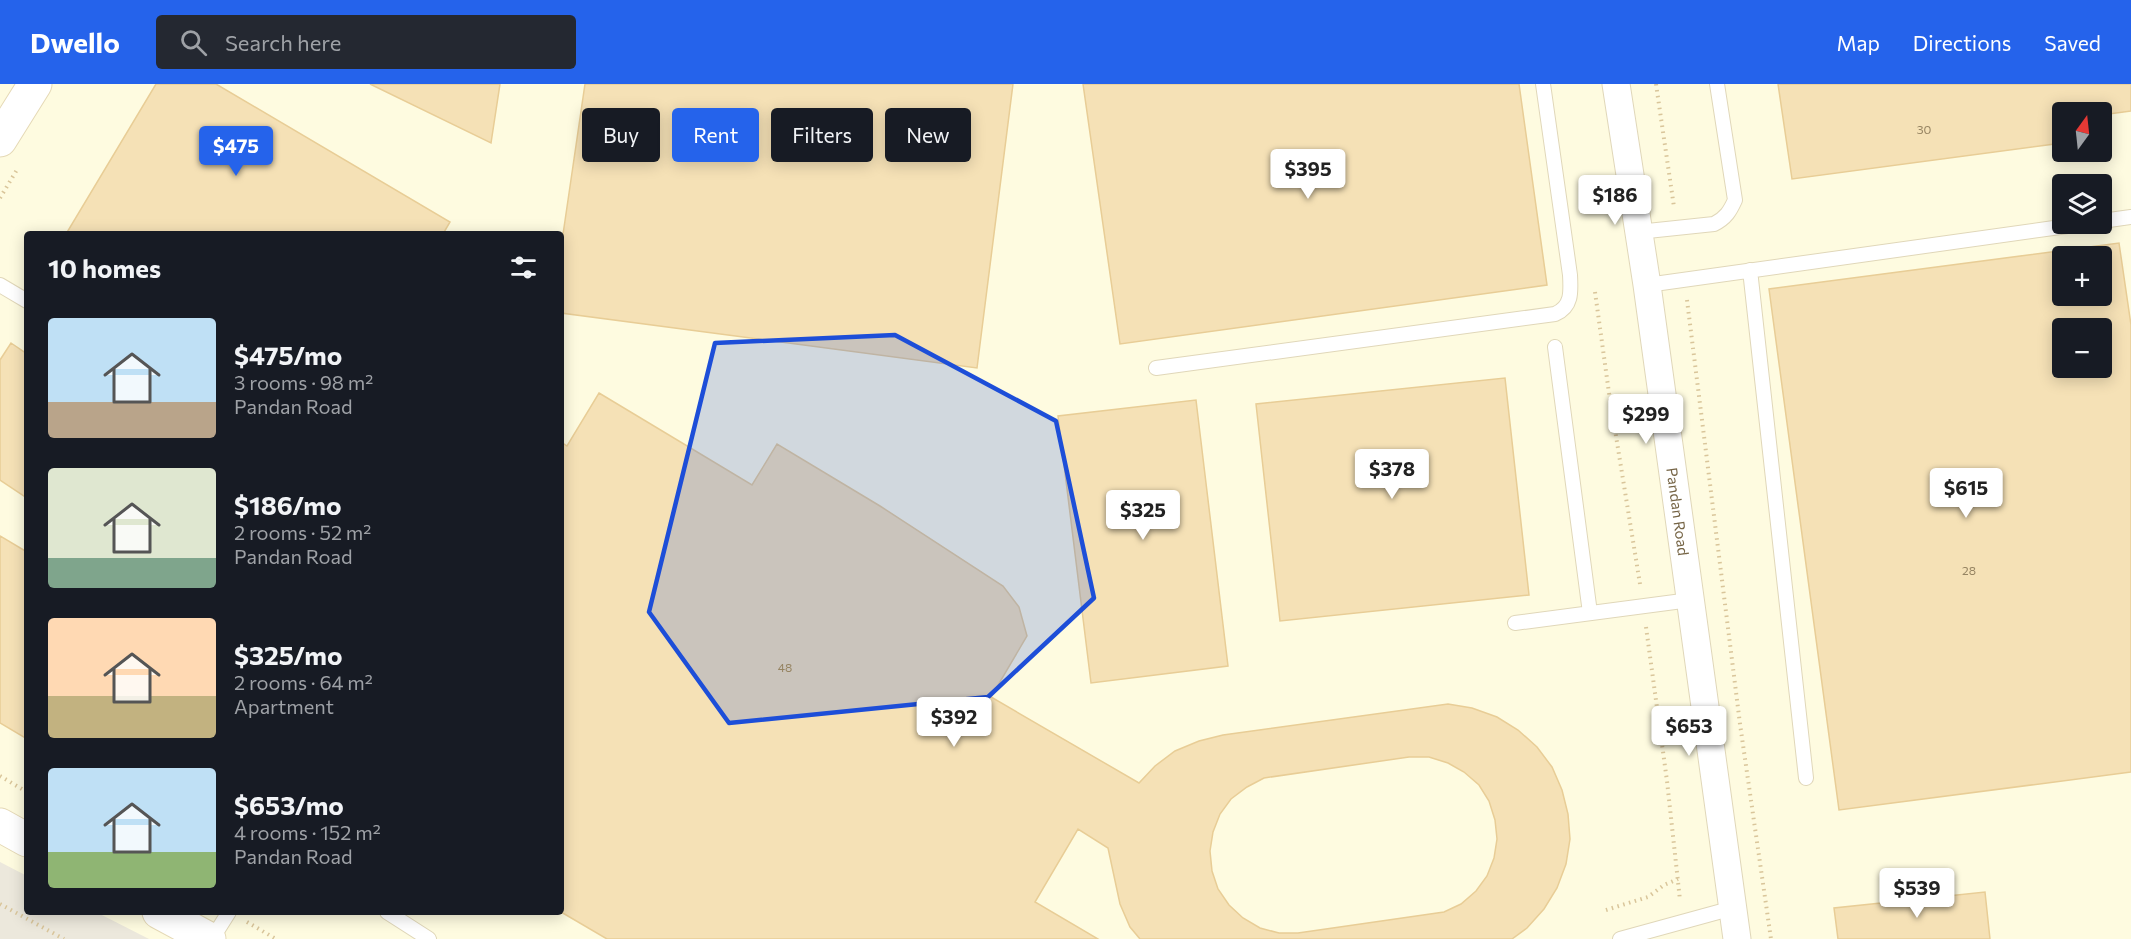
<!DOCTYPE html>
<meta charset="utf-8">
<style>
:root{--surface:#171b24;--page:#242831;--text:#f1f3f6;--muted:#9ea1a6;--accent:#2563eb}
body{margin:0;font-family:Commissioner,sans-serif;background:var(--page);color:var(--text);height:100vh;display:flex;flex-direction:column;font-size:22px;white-space:nowrap}
*{box-sizing:border-box;margin:0}
p{font-size:20px;color:var(--muted)}
.icon{flex:none;width:33px;height:33px;fill:none;stroke:currentColor;stroke-width:2;stroke-linecap:round;stroke-linejoin:round}
.map{position:relative;flex:1;overflow:hidden}
.sheet{position:absolute;left:24px;top:147px;width:540px;height:684px;display:flex;flex-direction:column;background:var(--surface);border-radius:6px;box-shadow:0 3px 15px #0003}
.sheet>*{flex:none}
.banner{position:absolute;left:582px;top:24px;width:570px;height:54px;display:flex;gap:12px}
.needle{width:39px;rotate:15deg}
.buttons{position:absolute;left:2052px;top:18px;display:grid;gap:12px}
.buttons a{display:grid;place-items:center;width:60px;height:60px;border-radius:6px;background:var(--surface);box-shadow:0 3px 15px #0003;font-size:30px}
.price{position:absolute;translate:-50% -51px;padding:0 14px;border-radius:6px;background:#fff;color:#222;font-size:20px;line-height:39px;filter:drop-shadow(0 2px 3px #0008)}
.price::after{content:'';position:absolute;left:50%;top:36px;width:18px;height:14px;margin-left:-9px;background:inherit;clip-path:polygon(0 0,100% 0,50% 100%)}
.price.selected{background:var(--accent);color:#fff}
ul{padding:0;list-style:none}
li{display:flex;align-items:center;gap:18px;height:150px;padding:0 24px}
li span{display:grid;place-items:center;flex:none;width:168px;height:120px;border-radius:6px;color:#555}
li>.icon{margin-inline-start:auto}
span .icon{width:72px;height:72px;fill:#fffc;stroke-width:1}
li b{font-size:26px}
h2{display:flex;justify-content:space-between;align-items:center;height:72px;padding:0 24px;font-size:26px}
.chip{padding:0 21px;border-radius:6px;background:var(--surface);box-shadow:0 3px 15px #0003;font-size:21px;line-height:54px}
.chip.selected{background:var(--accent);color:#fff}
header{display:flex;align-items:center;gap:36px;box-sizing:border-box;height:84px;padding:0 30px;background:var(--accent);color:#fff}
header strong{font-size:28px}
nav{display:flex;gap:33px;margin-inline-start:auto;font-size:21px}
.search{width:420px;height:54px;background:var(--page);display:flex;align-items:center;gap:15px;box-sizing:border-box;padding:0 21px;border-radius:6px;color:var(--muted);font-size:22px}
.map>svg:first-child{display:block}
.industrial{fill:#ece8dc}
.building{fill:#f5e1b6;stroke:#e8cd96;stroke-width:1.5;fill-rule:evenodd}
.lines{fill:none;stroke-linecap:round;stroke-linejoin:round}
.lane-casing{stroke:#e0d7b9;stroke-width:16}
.street-casing{stroke:#e0d7b9;stroke-width:29}
.secondary-casing{stroke:#e5d9b6;stroke-width:35}
.path{stroke:#d9c59a;stroke-width:4;stroke-dasharray:1.5 4.5;stroke-linecap:butt}
.lane{stroke:#fff;stroke-width:14}
.street{stroke:#fff;stroke-width:27}
.secondary{stroke:#fff;stroke-width:33}
.marked{fill:#1d4ed8;fill-opacity:0.2;stroke:#1d4ed8;stroke-width:4.5;stroke-linejoin:round}
.labels{text-anchor:middle;dominant-baseline:central;stroke-width:4.5;stroke-linejoin:round;paint-order:stroke}
.number-label{font-size:12px;fill:#968462}
.street-label{font-size:15px;fill:#766546;stroke:#fffce8}
</style>
<header>
<strong>Dwello</strong>
<div class="search"><svg class="icon" aria-label="search" viewBox="0 0 24 24"><circle cx="10" cy="10" r="6"/><path d="M15 15l6 6"/></svg>Search here</div>
<nav><a>Map</a><a>Directions</a><a>Saved</a></nav>
</header>
<div class="map">
<svg width="2131" height="855" viewBox="0 0 2131 855">
<rect width="100%" height="100%" fill="#fefbe0"/>
<!-- industrial -->
<path class="industrial" d="M0,778L27,792V828H96L149,855H0Z"/>
<!-- building -->
<path class="building" d="M156,0H216L450,138L443,150H66Z
M370,0H500L491,59Z
M585,0H1013L977,284L561,229V164Z
M1083,0H1519L1547,201L1120,260Z
M1778,0H2131V27L2102,31V28H2062V59L1792,95Z
M2119,159L2131,241V688L1839,726L1769,205ZM2062,172H2102V212H2062ZM2062,244H2102V284H2062Z
M11,259L27,270V414L0,396V276Z
M1505,294L1529,511L1280,537L1256,320Z
M599,309L752,401L777,360L880,422L1003,502L1019,523L1027,552L991,613L1139,699L1155,682L1175,667L1199,657L1223,651L1448,620L1472,624L1497,633L1518,646L1537,663L1552,683L1562,706L1568,730L1570,755L1566,780L1557,804L1544,825L1527,844L1512,855H1140L1130,843L1120,820L1108,764L1078,745L1035,818L1098,855H607L561,828V358L567,362ZM1409,673H1429L1448,679L1464,688L1479,701L1489,717L1495,736L1497,755L1494,774L1487,792L1476,807L1461,820L1444,828L1298,849H1279L1260,844L1243,834L1229,821L1218,805L1212,787L1210,767L1213,748L1220,730L1231,715L1247,703L1264,694Z
M1196,316L1228,582L1091,599L1058,332Z
M0,452L27,468V655L0,639Z
M1985,808L1990,855H1838L1834,824Z"/>
<g class="lines">
<defs>
<path id="lane" d="M2102,137L2131,133
M1638,148L1714,140C1726,134 1730,127 1735,116L1717,0
M1750,186L1806,694
M0,201L27,217
M1647,201L2082,140
M1555,263L1590,529
M1156,284L1555,230C1572,223 1571,208 1570,191L1543,0
M1515,539L1690,516
M387,828L429,855
M212,855L229,828
M1620,855L1733,824"/>
<g id="street">
<path id="s1" d="M1616,0L1647,201L1737,855"/>
</g>
<path id="secondary" d="M0,56L35,0
M0,741L27,756
M159,828L209,855"/>
</defs>
<!-- lane casing -->
<use href="#lane" class="lane-casing"/>
<!-- street casing -->
<use href="#street" class="street-casing"/>
<!-- secondary casing -->
<use href="#secondary" class="secondary-casing"/>
<!-- path -->
<path class="path" d="M1656,0L1674,123
M0,114L18,84
M1595,208L1609,309L1640,500
M1687,216L1740,640L1771,855
M1646,543L1667,697L1680,816
M0,692L27,708
M0,820L64,855
M1606,826L1648,813L1664,801L1678,795
M247,838L276,855"/>
<!-- lane -->
<use href="#lane" class="lane"/>
<!-- street -->
<use href="#street" class="street"/>
<!-- secondary -->
<use href="#secondary" class="secondary"/>
</g>
<!-- marked area -->
<path class="marked" d="M895,251L1056,337L1094,514L988,613L729,639L649,528L715,259Z"/>
<g class="labels">
<!-- number labels -->
<g class="number-label">
<text x="1924" y="45">30</text>
<text x="1969" y="486">28</text>
<text x="785" y="583">48</text>
</g>
<!-- street labels -->
<g class="street-label">
<text stroke="none"><textPath href="#s1" startOffset="432">Pandan Road</textPath></text>
</g>
</g>
</svg>
<div class="buttons">
<a><svg class="needle" viewBox="-14 -14 28 28"><path d="M0-13l5 13h-10z" fill="#e53935"/><path d="M0 13l5-13h-10z" fill="#9ea1a6"/></svg></a>
<a><svg class="icon" aria-label="layers" viewBox="0 0 24 24"><path d="M12 4l9 5-9 5-9-5zM3 14l9 5 9-5"/></svg></a>
<a>+</a>
<a>−</a>
</div>
<b class="price selected" style="left:236px;top:93px">$475</b>
<b class="price" style="left:1308px;top:116px">$395</b>
<b class="price" style="left:1615px;top:142px">$186</b>
<b class="price" style="left:1646px;top:361px">$299</b>
<b class="price" style="left:1392px;top:416px">$378</b>
<b class="price" style="left:1966px;top:435px">$615</b>
<b class="price" style="left:1143px;top:457px">$325</b>
<b class="price" style="left:954px;top:664px">$392</b>
<b class="price" style="left:1689px;top:673px">$653</b>
<b class="price" style="left:1917px;top:835px">$539</b>
<div class="banner">
<a class="chip">Buy</a>
<a class="chip selected">Rent</a>
<a class="chip">Filters</a>
<a class="chip">New</a>
</div>
<section class="sheet">
<h2>10 homes<svg class="icon" aria-label="filters" viewBox="0 0 24 24"><path d="M4 7h16M4 17h16"/><circle cx="9" cy="7" r="2"/><circle cx="15" cy="17" r="2"/></svg></h2>
<ul>
<li><span style="background:linear-gradient(#bfe0f5 70%,#b9a48a 0)"><svg class="icon" aria-label="home" viewBox="0 0 24 24"><path d="M3 11l9-7 9 7M6 9v11h12V9"/></svg></span><div><b>$475/mo</b><p>3 rooms · 98 m²</p><p>Pandan Road</p></div></li>
<li><span style="background:linear-gradient(#dfe7d0 75%,#7fa58c 0)"><svg class="icon" aria-label="home" viewBox="0 0 24 24"><path d="M3 11l9-7 9 7M6 9v11h12V9"/></svg></span><div><b>$186/mo</b><p>2 rooms · 52 m²</p><p>Pandan Road</p></div></li>
<li><span style="background:linear-gradient(#ffd9b3 65%,#c2b280 0)"><svg class="icon" aria-label="home" viewBox="0 0 24 24"><path d="M3 11l9-7 9 7M6 9v11h12V9"/></svg></span><div><b>$325/mo</b><p>2 rooms · 64 m²</p><p>Apartment</p></div></li>
<li><span style="background:linear-gradient(#bfe0f5 70%,#8fb573 0)"><svg class="icon" aria-label="home" viewBox="0 0 24 24"><path d="M3 11l9-7 9 7M6 9v11h12V9"/></svg></span><div><b>$653/mo</b><p>4 rooms · 152 m²</p><p>Pandan Road</p></div></li>
</ul>
</section>
</div>
